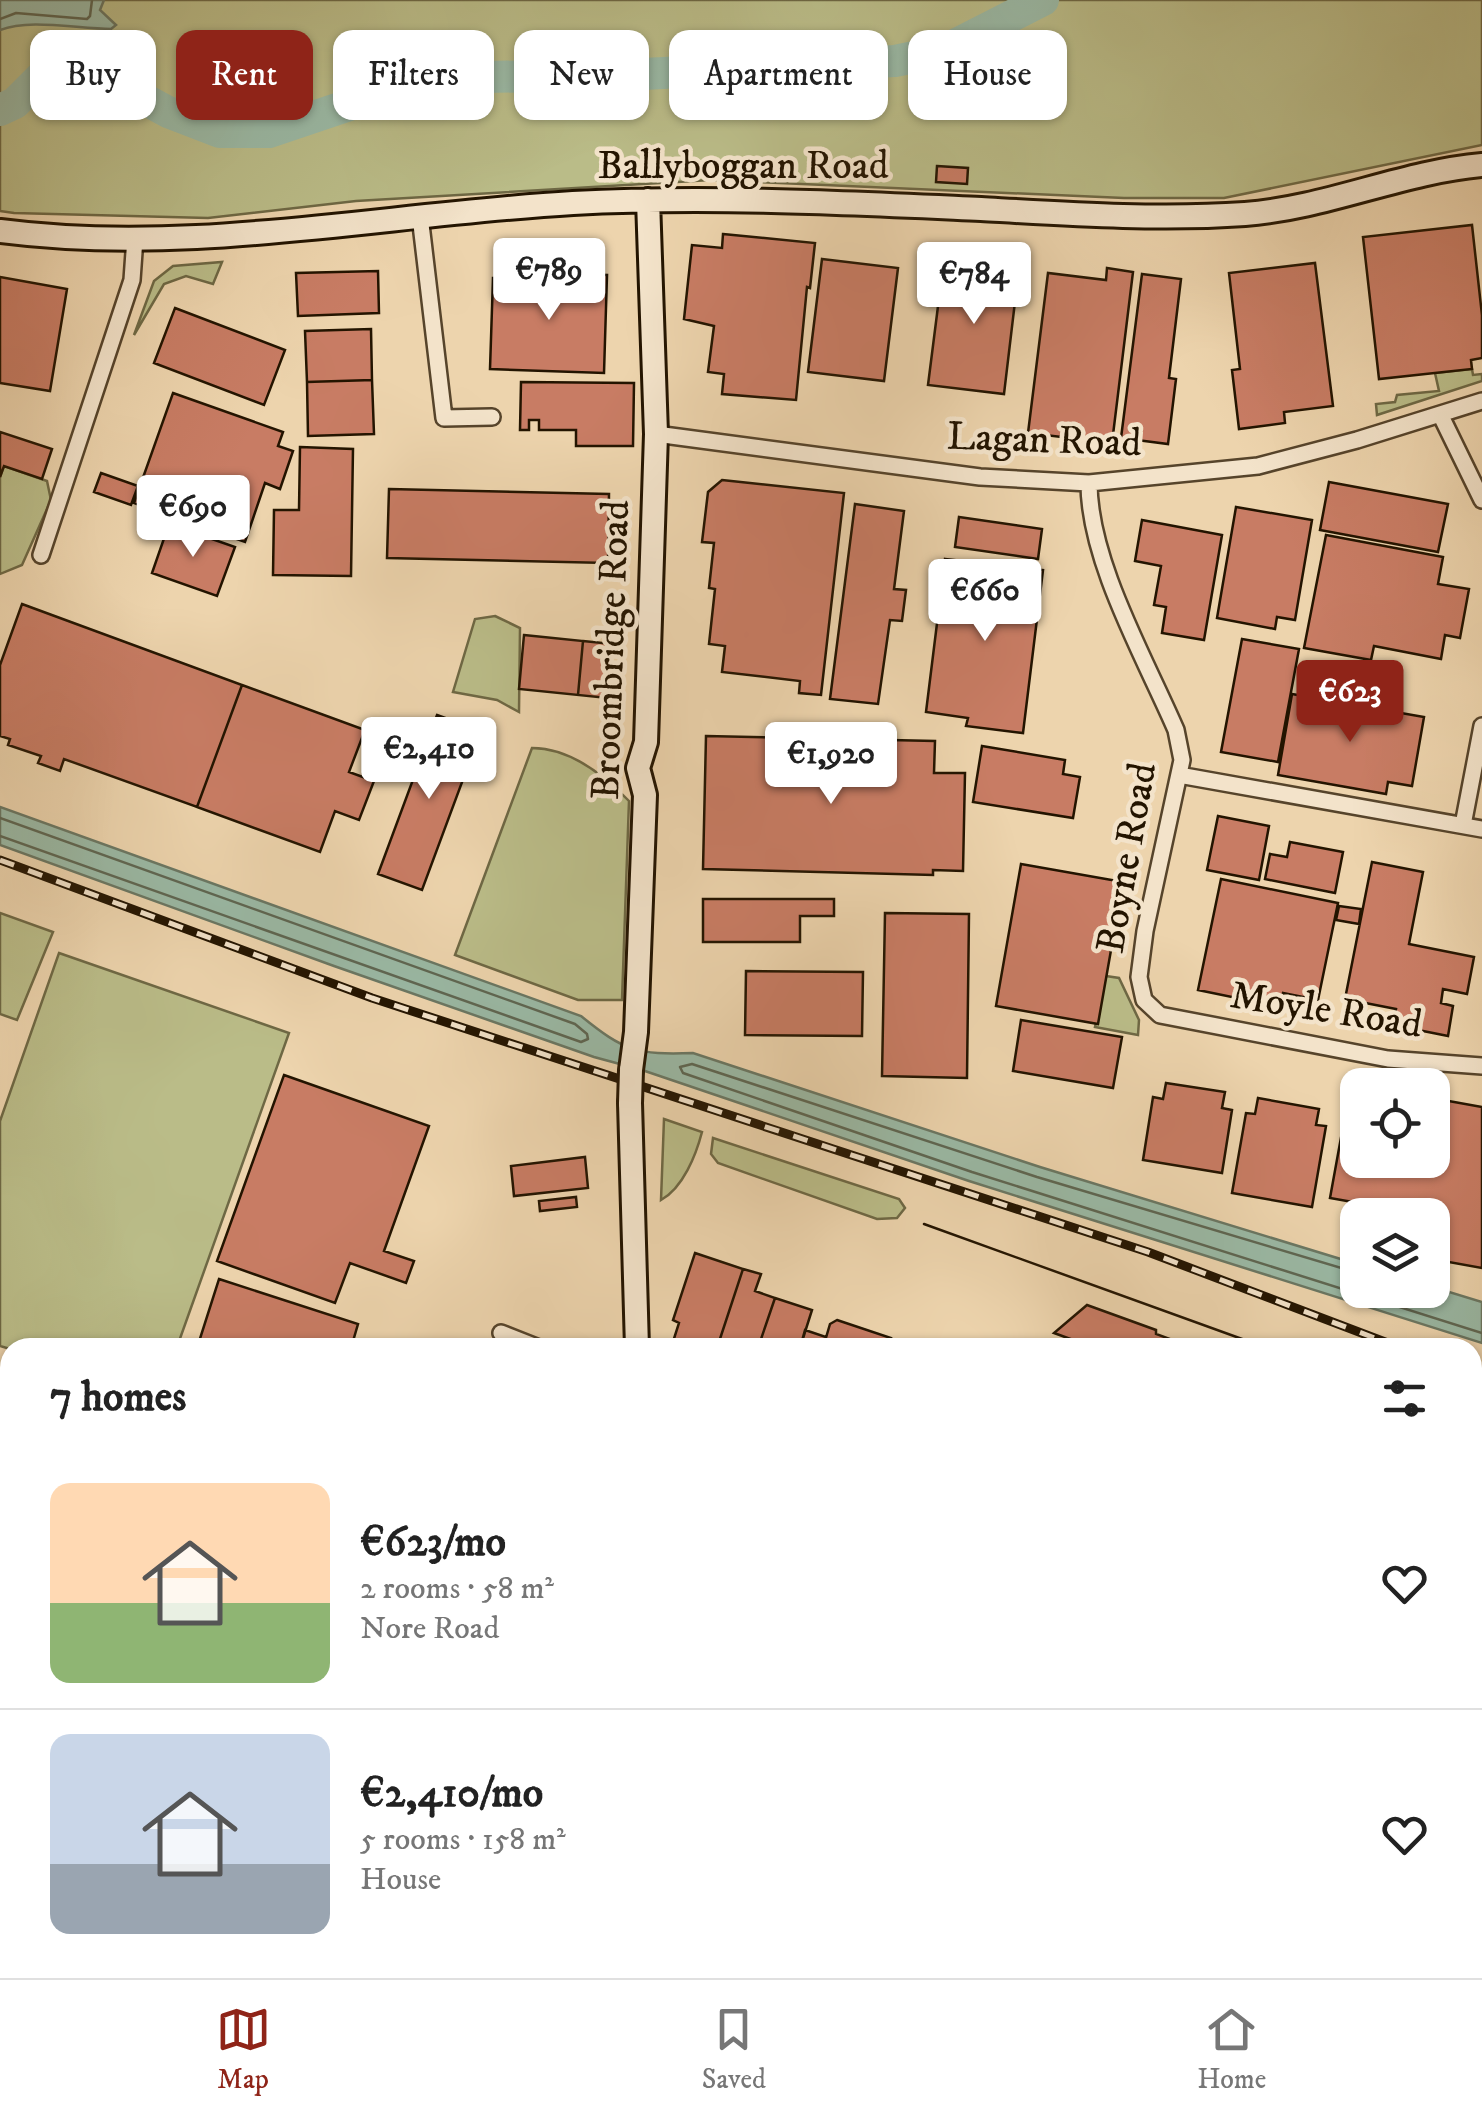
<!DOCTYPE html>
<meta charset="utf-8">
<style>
:root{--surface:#fff;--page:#f2f2f2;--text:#222;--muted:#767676;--line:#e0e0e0;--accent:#8f2418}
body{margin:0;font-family:"IM FELL DW Pica",serif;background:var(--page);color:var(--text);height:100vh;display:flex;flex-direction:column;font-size:38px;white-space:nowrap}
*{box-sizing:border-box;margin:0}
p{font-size:32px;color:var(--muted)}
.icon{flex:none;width:55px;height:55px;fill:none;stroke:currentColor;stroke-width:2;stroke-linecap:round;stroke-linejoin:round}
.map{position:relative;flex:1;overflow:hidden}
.details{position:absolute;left:0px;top:1338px;width:1482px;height:642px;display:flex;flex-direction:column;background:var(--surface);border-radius:30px 30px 0 0;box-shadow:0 2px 8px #0004}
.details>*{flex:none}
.banner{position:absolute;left:30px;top:30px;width:1422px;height:90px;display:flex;gap:20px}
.tools{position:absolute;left:1340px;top:1068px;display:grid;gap:20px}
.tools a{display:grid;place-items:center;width:110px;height:110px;border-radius:20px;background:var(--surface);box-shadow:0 2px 8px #0004;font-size:50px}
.price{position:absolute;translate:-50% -85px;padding:0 22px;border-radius:10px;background:#fff;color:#222;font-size:32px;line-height:65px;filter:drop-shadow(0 2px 5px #0008)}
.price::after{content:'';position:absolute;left:50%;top:60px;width:30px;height:22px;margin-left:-15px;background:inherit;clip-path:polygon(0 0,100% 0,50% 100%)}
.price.current{background:var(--accent);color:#fff}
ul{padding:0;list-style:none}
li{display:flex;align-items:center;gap:30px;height:250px;padding:0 50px}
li+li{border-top:2px solid var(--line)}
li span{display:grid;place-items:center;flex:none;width:280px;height:200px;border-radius:20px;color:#555}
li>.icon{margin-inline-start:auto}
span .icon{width:120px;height:120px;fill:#fffc;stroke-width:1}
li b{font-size:42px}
h2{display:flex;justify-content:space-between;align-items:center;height:120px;padding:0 50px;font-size:42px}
.chip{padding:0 35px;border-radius:20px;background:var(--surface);box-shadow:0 2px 8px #0004;font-size:35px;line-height:90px}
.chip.current{background:var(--accent);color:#fff}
.menu{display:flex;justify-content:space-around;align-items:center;height:140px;border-top:2px solid var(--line);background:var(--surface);font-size:28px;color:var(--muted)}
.menu a{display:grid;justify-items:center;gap:5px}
.menu .current{color:var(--accent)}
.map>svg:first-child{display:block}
.green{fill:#babc88;stroke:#6e6844;stroke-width:2.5}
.water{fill:#9ab9a5;stroke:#6a7763;stroke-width:2.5}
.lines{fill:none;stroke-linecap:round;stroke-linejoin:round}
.shore{stroke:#5e6652;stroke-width:2.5}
.river{stroke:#9ab9a5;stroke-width:32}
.building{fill:#c87c64;stroke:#231400;stroke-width:2.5}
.street-casing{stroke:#56442b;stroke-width:20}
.secondary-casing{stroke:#231400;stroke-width:28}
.street{stroke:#f3e3ca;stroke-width:15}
.secondary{stroke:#f3e3ca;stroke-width:22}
.tram{stroke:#231400;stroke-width:2.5}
.rail-casing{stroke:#231400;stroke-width:9}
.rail{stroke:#f3e3ca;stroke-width:5;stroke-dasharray:15;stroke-linecap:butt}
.secondary-bridge-casing{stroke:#231400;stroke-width:28;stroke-linecap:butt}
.secondary-bridge{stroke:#f3e3ca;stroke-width:22}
.labels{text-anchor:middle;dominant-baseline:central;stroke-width:9;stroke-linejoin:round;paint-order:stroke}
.street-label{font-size:40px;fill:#231400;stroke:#f3e3ca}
</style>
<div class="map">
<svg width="1482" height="1978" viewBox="0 0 1482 1978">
<rect width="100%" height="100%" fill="#edd4ad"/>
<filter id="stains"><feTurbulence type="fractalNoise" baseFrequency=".002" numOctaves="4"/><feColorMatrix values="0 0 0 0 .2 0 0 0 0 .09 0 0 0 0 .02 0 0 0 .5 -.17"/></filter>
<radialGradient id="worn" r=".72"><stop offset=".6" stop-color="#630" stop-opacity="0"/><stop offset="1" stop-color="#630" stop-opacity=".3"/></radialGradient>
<!-- green -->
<path class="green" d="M0,0H1482V145L1224,198H1124L711,180L356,201L208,218L14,213L0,211Z
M222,262L213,284L186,276L164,284L134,335L154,281L173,266Z
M1472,369L1473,375L1482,374V381L1377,415L1376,404L1395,402L1397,395L1439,391L1435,373Z
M4,466L47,481L51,500L22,565L0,574V477Z
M495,616L520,628L519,712L497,700L453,692L475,619Z
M532,748C570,748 605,776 629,801L622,1000H578L455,955Z
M0,913L53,932L17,1020L0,1014Z
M59,953L289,1033L177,1347L10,1349L0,1346V1121Z
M1106,976L1119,978L1139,1020L1138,1035L1095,1027Z
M664,1119L702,1132C696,1155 683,1188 661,1200Z
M713,1138L899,1199L905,1208L897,1218L877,1219L718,1163L711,1154Z
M0,1964H10V1970H150L156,1978H0Z"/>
<!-- water -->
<path class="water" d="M0,0H104L100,10L116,25L111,29C78,29 29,18 0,30Z
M0,807L581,1016C624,1051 637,1055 693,1053L1040,1167L1357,1264L1358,1290H1432L1433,1287L1482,1302V1343L969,1181L642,1070L594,1057L334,966L0,845Z"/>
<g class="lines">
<!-- shore -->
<path class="shore" d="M0,19L16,13L87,19L90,16L92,0
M0,818L575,1024L587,1034L588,1039L581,1042L0,836
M1358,1273L1037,1177L692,1064L680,1067L683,1073L972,1172L1482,1333"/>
<!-- river -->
<path class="river" d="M0,110L15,103L52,66L77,63L168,112L220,132H269L355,103L483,77L625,75L895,61L943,51L1043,0"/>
</g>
<!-- building -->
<path class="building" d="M937,166L968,168L967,184L936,182Z
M1472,225L1482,315V358L1471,360L1472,369L1379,379L1363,237Z
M723,234L815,243L810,288L807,287L796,400L722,394L724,374L708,372L714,326L684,319L692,245L722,248Z
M822,259L898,268L884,381L808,372Z
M944,259L1019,268L1004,394L928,385Z
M1315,263L1333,406L1284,412L1285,423L1239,429L1232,370L1240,369L1229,273Z
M1107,268L1133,272L1112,443L1028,433L1048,273L1106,280Z
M378,271L379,313L298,316L296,273Z
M516,272L607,275L604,373L490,369L493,278H515Z
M1142,274L1181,279L1169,378L1176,379L1168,444L1121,438Z
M0,277L67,289L50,391L0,383Z
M175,308L285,350L264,405L154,363Z
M371,329L372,380L307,382L305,331Z
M372,380L374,434L308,436L307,382Z
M521,382L634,383L633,446H576V430H539V420H529V430H520Z
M173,393L283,432L278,446L293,451L280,489L265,483L245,542L134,503Z
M0,432L52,449L42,479L4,466L0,477Z
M300,447L353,449L351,576L273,575L274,510H299Z
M101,473L138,486L131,505L94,492Z
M722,480L844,493L821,695L799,693L800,681L722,672L725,646L709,644L715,589L709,588L714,543L702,542L708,492Z
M1329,482L1448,504L1438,552L1320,530Z
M389,489L609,494L608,563L387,558Z
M855,504L904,511L894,589L906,590L902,621L890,620L878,704L830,699Z
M1236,507L1312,520L1295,620L1277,617L1275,629L1217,618Z
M959,517L1042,529L1038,559L955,547Z
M1142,520L1222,535L1204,640L1162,633L1166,607L1154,605L1161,566L1135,561Z
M169,524L235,547L217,596L152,573Z
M1326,535L1443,557L1438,584L1469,589L1460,638L1445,635L1441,659L1374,646L1371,660L1304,648Z
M945,559L1043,570L1023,733L966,726L968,718L926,712Z
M22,604L242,685L197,807L64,759L60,771L38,763L41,756L8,745L10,739L0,736V665Z
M524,635L583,641L578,695L519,689Z
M1242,639L1299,649L1278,762L1221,752Z
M583,641L613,644L607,698L578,695Z
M242,685L365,730L349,772L374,781L359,820L335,811L320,852L197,807Z
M1292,694L1424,717L1412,786L1388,782L1386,794L1278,775Z
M437,715L481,731L422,890L378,874Z
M706,736L935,741L934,773H965L963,871L933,870V875L703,869Z
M982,746L1065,760L1063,774L1080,777L1073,818L973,802Z
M1218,816L1269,826L1259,880L1207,870Z
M1290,842L1343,852L1335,893L1265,879L1270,854L1287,857Z
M1372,862L1423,872L1409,944L1474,957L1467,994L1443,989L1441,1003L1453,1006L1448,1036L1393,1025L1396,1009L1345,999Z
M1021,864L1123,882L1098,1024L996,1006Z
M1221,879L1338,903L1318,1000L1283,993L1280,1007L1198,990Z
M703,899H834V916H800V942H703Z
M1339,906L1361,909L1359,924L1336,920Z
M885,913L969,914L967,1078L882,1076Z
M746,971L863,972L862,1036L745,1035Z
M1021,1020L1122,1037L1113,1088L1013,1071Z
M284,1075L429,1126L384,1251L414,1261L406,1283L350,1263L335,1303L217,1261Z
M1166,1083L1225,1092L1222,1108L1232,1110L1222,1173L1143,1160L1153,1097L1163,1099Z
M1258,1098L1319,1109L1316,1125L1326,1126L1312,1207L1232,1193L1246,1113L1255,1114Z
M1432,1098L1482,1107V1268L1432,1259V1215H1391L1392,1209L1330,1198L1348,1099L1358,1100V1160H1432Z
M585,1157L588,1188L514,1196L511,1166Z
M576,1197L577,1207L540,1211L539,1201Z
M695,1253L743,1269L717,1348H671L679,1323L673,1320Z
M743,1269L761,1274L755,1291L775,1298L758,1348H717Z
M219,1279L358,1324L351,1348H197Z
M775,1298L812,1310L800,1348H758Z
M1087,1305L1156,1330V1334L1194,1348H1095L1054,1333Z
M837,1320L891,1338L888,1348H823L830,1324Z
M805,1330L826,1337L823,1348H800Z
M210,1970H244L257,1972L256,1978H211Z
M350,1970H377L391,1973L390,1978H349Z
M731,1970H745L776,1977L729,1978Z"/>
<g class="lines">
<defs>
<path id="street" d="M420,216L444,418L492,417
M1441,416L1482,500
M656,434L980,477L1089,483L1258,466L1357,440L1482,401
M1089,483C1089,561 1145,658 1176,730L1182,760L1145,931L1139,977L1144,1000L1160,1015L1388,1059L1482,1066
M41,555L132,280L135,238
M1179,775L1482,829
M1463,825L1482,726
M501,1333L539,1348
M0,1567L1,1547
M1472,1671L1482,1674
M1472,1892L1482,1895
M0,1949H10
M176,1978L178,1970
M696,1978L697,1970
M1194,1978L1197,1970
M1453,1978L1454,1970"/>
<path id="secondary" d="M0,231C191,256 383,214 573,203C709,196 845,203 981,209C1069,214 1158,220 1245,214C1326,208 1402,172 1482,165
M631,1070L636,1032L645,795L638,768L646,742L656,434L648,200
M630,1103L637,1348
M423,1978L424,1970"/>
</defs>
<!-- street casing -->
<use href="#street" class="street-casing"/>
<!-- secondary casing -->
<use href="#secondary" class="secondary-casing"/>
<!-- street -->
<use href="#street" class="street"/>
<!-- secondary -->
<use href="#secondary" class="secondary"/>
<!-- tram -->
<path class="tram" d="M924,1224L1267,1348
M1472,1422L1482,1425"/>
<defs>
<path id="rail" d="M0,860L372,998L1148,1252L1401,1348
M1472,1386L1482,1390"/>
</defs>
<!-- rail casing -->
<use href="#rail" class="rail-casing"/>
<!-- rail -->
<use href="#rail" class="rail"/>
<defs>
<path id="secondary-bridge" d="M630,1103L631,1070"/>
</defs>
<!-- secondary-bridge casing -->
<use href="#secondary-bridge" class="secondary-bridge-casing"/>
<!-- secondary-bridge -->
<use href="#secondary-bridge" class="secondary-bridge"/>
</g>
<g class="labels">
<!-- street labels -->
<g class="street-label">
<text x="743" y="167">Ballyboggan Road</text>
<text transform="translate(1044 441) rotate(2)">Lagan Road</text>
<text transform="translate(612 650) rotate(-88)">Broombridge Road</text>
<text transform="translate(1128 858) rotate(-80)">Boyne Road</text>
<text transform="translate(1326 1011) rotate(9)">Moyle Road</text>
</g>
</g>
<rect width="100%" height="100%" filter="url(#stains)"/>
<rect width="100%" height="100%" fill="url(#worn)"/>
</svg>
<div class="tools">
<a><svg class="icon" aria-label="locate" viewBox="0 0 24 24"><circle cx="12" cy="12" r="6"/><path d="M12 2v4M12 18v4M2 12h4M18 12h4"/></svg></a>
<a><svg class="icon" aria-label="layers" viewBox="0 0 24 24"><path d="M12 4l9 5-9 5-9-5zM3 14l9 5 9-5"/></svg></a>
</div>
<b class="price" style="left:549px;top:323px">€789</b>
<b class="price" style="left:974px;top:327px">€784</b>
<b class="price" style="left:193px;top:560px">€690</b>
<b class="price" style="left:985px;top:644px">€660</b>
<b class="price current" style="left:1350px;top:745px">€623</b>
<b class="price" style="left:429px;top:802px">€2,410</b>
<b class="price" style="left:831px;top:807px">€1,920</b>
<div class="banner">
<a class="chip">Buy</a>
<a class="chip current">Rent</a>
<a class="chip">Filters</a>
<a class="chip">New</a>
<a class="chip">Apartment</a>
<a class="chip">House</a>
</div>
<section class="details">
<h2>7 homes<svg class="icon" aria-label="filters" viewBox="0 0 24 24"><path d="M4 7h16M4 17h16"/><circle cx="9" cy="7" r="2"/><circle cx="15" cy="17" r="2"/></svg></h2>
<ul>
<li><span style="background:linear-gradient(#ffd9b3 60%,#8fb573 0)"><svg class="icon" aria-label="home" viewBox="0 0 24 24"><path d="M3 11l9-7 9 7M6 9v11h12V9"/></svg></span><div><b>€623/mo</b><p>2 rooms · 58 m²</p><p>Nore Road</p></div><svg class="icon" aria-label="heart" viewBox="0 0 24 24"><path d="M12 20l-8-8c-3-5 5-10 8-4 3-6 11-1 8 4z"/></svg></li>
<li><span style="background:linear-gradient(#c9d6e8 65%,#9aa5b1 0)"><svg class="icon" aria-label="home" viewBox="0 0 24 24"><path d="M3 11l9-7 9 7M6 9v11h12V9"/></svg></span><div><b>€2,410/mo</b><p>5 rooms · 158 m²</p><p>House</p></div><svg class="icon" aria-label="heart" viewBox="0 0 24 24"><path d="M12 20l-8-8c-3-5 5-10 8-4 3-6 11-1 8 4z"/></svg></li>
</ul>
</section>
</div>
<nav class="menu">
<a class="current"><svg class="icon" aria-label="map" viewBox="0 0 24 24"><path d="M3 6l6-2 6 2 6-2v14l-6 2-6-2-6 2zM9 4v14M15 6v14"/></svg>Map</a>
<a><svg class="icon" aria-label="saved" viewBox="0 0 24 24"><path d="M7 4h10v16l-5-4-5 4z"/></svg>Saved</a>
<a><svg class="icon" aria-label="home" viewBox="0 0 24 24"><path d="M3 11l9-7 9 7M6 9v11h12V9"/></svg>Home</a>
</nav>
